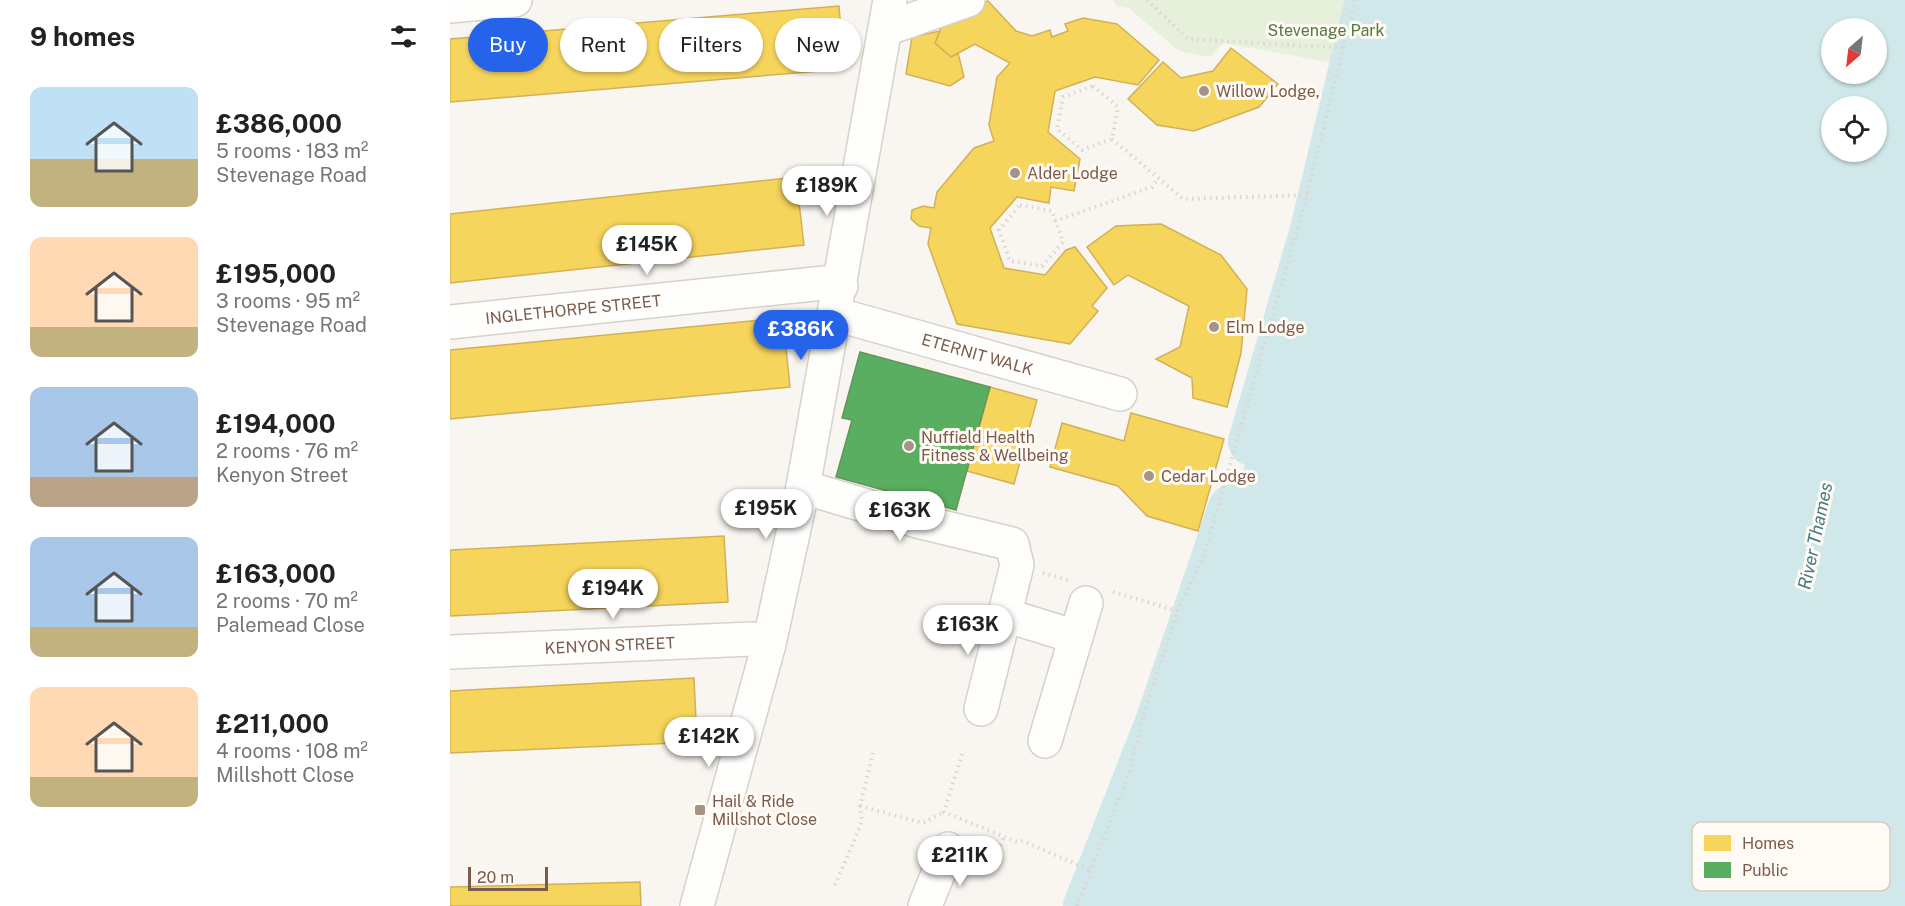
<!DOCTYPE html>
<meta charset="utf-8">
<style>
:root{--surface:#fff;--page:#f6f6f6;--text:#222;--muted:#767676;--accent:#2563eb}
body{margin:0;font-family:"Public Sans",sans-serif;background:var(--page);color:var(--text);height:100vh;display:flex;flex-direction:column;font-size:22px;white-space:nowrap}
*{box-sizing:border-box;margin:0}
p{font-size:20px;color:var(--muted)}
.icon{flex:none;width:33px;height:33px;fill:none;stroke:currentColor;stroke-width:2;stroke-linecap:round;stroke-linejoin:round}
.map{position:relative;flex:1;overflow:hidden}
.details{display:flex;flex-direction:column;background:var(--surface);width:450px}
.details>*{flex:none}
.hud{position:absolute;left:18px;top:18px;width:570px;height:54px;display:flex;gap:12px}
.needle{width:39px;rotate:208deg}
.tools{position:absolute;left:1371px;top:18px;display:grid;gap:12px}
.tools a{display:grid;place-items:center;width:66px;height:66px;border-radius:50%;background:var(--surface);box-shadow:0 2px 4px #0004;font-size:30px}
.scale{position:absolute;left:18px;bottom:15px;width:80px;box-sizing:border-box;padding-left:6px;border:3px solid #7a5c4d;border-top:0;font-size:16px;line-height:21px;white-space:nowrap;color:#7a5c4d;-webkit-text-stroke:4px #fffaf3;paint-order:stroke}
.price{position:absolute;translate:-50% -51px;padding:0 14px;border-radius:21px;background:#fff;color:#222;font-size:20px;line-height:39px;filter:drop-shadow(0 2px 3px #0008)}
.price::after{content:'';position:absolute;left:50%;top:36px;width:18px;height:14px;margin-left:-9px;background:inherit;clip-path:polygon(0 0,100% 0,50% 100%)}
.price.on{background:var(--accent);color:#fff}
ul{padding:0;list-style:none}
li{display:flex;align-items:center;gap:18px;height:150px;padding:0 30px}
li span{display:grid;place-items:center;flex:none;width:168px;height:120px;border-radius:12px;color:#555}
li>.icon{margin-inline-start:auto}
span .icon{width:72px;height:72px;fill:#fffc;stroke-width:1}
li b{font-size:26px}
h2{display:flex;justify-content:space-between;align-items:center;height:72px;padding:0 30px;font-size:26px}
.chip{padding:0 21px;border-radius:27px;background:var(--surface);box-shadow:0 2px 4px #0004;font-size:21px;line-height:54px}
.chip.on{background:var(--accent);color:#fff}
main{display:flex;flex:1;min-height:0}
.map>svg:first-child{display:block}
.green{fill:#e7f0db}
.water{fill:#d0e8ea;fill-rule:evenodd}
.homes{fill:#f6d55c;stroke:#d1b158;stroke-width:1.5}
.public{fill:#5aae61;stroke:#64955b;stroke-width:1.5}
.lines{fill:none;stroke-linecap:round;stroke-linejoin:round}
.river{stroke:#d0e8ea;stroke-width:48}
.minor-casing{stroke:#d7d1cb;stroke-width:36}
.path{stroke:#dcd5d0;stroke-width:4;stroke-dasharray:1.5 4.5;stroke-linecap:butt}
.minor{stroke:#fefefd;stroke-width:33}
.poi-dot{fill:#a69286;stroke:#fffaf3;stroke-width:2}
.labels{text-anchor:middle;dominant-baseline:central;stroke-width:6;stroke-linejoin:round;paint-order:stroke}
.park-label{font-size:16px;fill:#537a41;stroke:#fffaf3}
.poi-label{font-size:16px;fill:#7a5c4d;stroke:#fffaf3;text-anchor:start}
.street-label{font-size:16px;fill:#7a5c4d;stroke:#fffaf3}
.water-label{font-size:18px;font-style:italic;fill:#437c86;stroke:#fffaf3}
.key{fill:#fffaf3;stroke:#d7cbc1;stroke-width:1.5}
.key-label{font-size:16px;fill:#7a5c4d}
</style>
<main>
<section class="details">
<h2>9 homes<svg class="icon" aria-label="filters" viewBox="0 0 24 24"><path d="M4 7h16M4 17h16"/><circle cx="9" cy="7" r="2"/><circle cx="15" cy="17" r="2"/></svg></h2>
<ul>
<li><span style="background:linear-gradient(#bfe0f5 60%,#c2b280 0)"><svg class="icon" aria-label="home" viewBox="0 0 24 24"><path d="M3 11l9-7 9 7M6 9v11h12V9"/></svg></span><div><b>£386,000</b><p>5 rooms · 183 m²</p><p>Stevenage Road</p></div></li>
<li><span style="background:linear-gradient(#ffd9b3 75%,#c2b280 0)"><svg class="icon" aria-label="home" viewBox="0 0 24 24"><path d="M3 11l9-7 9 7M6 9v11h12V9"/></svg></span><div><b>£195,000</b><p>3 rooms · 95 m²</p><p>Stevenage Road</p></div></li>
<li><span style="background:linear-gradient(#a9c7e8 75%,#b9a48a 0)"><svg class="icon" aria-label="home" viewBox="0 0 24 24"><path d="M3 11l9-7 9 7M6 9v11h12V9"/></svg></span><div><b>£194,000</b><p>2 rooms · 76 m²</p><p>Kenyon Street</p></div></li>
<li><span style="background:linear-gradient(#a9c7e8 75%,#c2b280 0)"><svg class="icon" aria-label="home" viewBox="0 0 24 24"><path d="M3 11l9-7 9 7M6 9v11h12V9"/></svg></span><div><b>£163,000</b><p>2 rooms · 70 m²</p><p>Palemead Close</p></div></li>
<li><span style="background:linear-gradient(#ffd9b3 75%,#c2b280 0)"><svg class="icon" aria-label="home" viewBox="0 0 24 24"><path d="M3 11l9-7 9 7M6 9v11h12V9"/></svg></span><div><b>£211,000</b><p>4 rooms · 108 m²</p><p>Millshott Close</p></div></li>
</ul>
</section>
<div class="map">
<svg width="1455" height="906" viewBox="0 0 1455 906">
<rect width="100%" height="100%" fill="#f9f5f0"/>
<!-- green -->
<path class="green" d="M663,0H919L902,66L773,43L760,57L729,51L679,8L667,6Z"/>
<!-- water -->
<path class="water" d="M919,0H1455V906H637C726,686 801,461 863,232C884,155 900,77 919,0ZM1382,28H1426V74H1382ZM1382,106H1426V152H1382Z"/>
<!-- homes -->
<path class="homes" d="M538,1L566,31L582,36L600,30L602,37L618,31L615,24L633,18L667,24L709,60L688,85L645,77L605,91L598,132L630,159L624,191L601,187L599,203L567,197L540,228L554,268L595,275L616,250L625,247L657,288L642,306L648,311L620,344L507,324L478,244L481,228L469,226L461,219L462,210L473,206L484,208L487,192L524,148L544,141L539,125L547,77L560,63L525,44L501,57L485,43L497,13Z
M389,6L394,69L0,102V39Z
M490,31L485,43L501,57L508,53L514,77L500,86L456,74L462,37Z
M781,48L828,84L809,107L744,131L707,125L678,99L713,62L731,78L763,71Z
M346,177L354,245L0,283V214Z
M711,224L771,255L797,289L791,353L777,407L743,398L742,378L706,359L730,347L739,306L678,275L664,285L637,247L666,226Z
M333,318L340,387L0,419V350Z
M540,387L587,400L564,484L517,471Z
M681,413L774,439L748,531L697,516L668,486L600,467L612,423L674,441Z
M274,536L278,602L0,616V550Z
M244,678L247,742L0,753V691Z
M190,882L191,906H0V887Z"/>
<!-- public -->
<path class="public" d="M410,352L540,387L506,510L386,477L402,420L392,418Z"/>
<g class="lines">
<!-- river -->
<path class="river" d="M802,442L864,230L919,0
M637,906L710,720L782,508"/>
<defs>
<g id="minor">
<path d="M0,6L65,0"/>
<path d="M436,29L518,0"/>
<path id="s1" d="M385,314L670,394"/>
<path id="s2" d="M0,322L374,283L391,286"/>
<path d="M353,487L467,521L562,544L567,565L531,709"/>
<path d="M555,615L626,637"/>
<path id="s3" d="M0,652L302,639L319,644"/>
<path d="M595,741L636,603"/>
<path d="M247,906L319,644L353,487L440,0"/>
<path d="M475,906L498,849"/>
</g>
</defs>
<!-- minor casing -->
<use href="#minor" class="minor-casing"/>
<!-- path -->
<path class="path" d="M697,0L738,39L894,48
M643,86L668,107L662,139L632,150L607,129L613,97Z
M662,139L733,199L857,195
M570,205L602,211L613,242L592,266L560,261L549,230Z
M605,221L702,187L708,178
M593,573L618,580
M663,592L728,611
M512,754L494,812L567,842L573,841L642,871
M410,806L473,823L494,812
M548,851L554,837
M385,885L412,822L410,806L423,753
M627,906L680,771L693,716L728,611L756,549L857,195L905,0"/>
<!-- minor -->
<use href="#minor" class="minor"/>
</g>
<!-- markers -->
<g class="poi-dot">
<circle cx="754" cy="91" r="6"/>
<circle cx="565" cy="173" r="6"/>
<circle cx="764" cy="327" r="6"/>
<circle cx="459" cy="446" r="6"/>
<circle cx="699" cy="476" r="6"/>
<rect x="244" y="804" width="12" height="12" rx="3"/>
</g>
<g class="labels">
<!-- park labels -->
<g class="park-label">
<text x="876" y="30">Stevenage Park</text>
</g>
<!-- poi labels -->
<g class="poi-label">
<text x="766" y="91">Willow Lodge,</text>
<text x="577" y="173">Alder Lodge</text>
<text x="776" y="327">Elm Lodge</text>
<text x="471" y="437">Nuffield Health<tspan x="471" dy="18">Fitness &amp; Wellbeing</tspan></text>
<text x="711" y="476">Cedar Lodge</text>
<text x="262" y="801">Hail &amp; Ride<tspan x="262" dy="18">Millshot Close</tspan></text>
</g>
<!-- street labels -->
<g class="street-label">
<text stroke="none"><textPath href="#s2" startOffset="124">INGLETHORPE STREET</textPath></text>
<text stroke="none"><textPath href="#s1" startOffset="148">ETERNIT WALK</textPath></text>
<text stroke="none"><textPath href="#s3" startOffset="160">KENYON STREET</textPath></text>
</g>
<!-- water labels -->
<g class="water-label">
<text transform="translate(1365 536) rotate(-78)">River Thames</text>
</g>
</g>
<!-- legend -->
<rect x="1242" y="822" width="198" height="69" rx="9" class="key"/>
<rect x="1254" y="835" width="27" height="16" fill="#f6d55c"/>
<rect x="1254" y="862" width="27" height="16" fill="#5aae61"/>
<g class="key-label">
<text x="1292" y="849">Homes</text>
<text x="1292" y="876">Public</text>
</g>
</svg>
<div class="tools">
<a><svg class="needle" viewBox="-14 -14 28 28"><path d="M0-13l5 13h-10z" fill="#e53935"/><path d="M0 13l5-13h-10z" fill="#767676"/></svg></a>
<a><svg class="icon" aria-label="locate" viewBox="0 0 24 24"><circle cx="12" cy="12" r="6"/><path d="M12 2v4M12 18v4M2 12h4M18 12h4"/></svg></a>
</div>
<div class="scale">20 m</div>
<b class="price" style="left:377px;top:217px">£189K</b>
<b class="price" style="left:197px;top:276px">£145K</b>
<b class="price on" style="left:351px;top:361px">£386K</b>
<b class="price" style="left:316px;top:540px">£195K</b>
<b class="price" style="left:450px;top:542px">£163K</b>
<b class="price" style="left:163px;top:620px">£194K</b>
<b class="price" style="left:518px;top:656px">£163K</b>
<b class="price" style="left:259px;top:768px">£142K</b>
<b class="price" style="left:510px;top:887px">£211K</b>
<div class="hud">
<a class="chip on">Buy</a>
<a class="chip">Rent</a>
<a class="chip">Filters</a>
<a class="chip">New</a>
</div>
</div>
</main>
